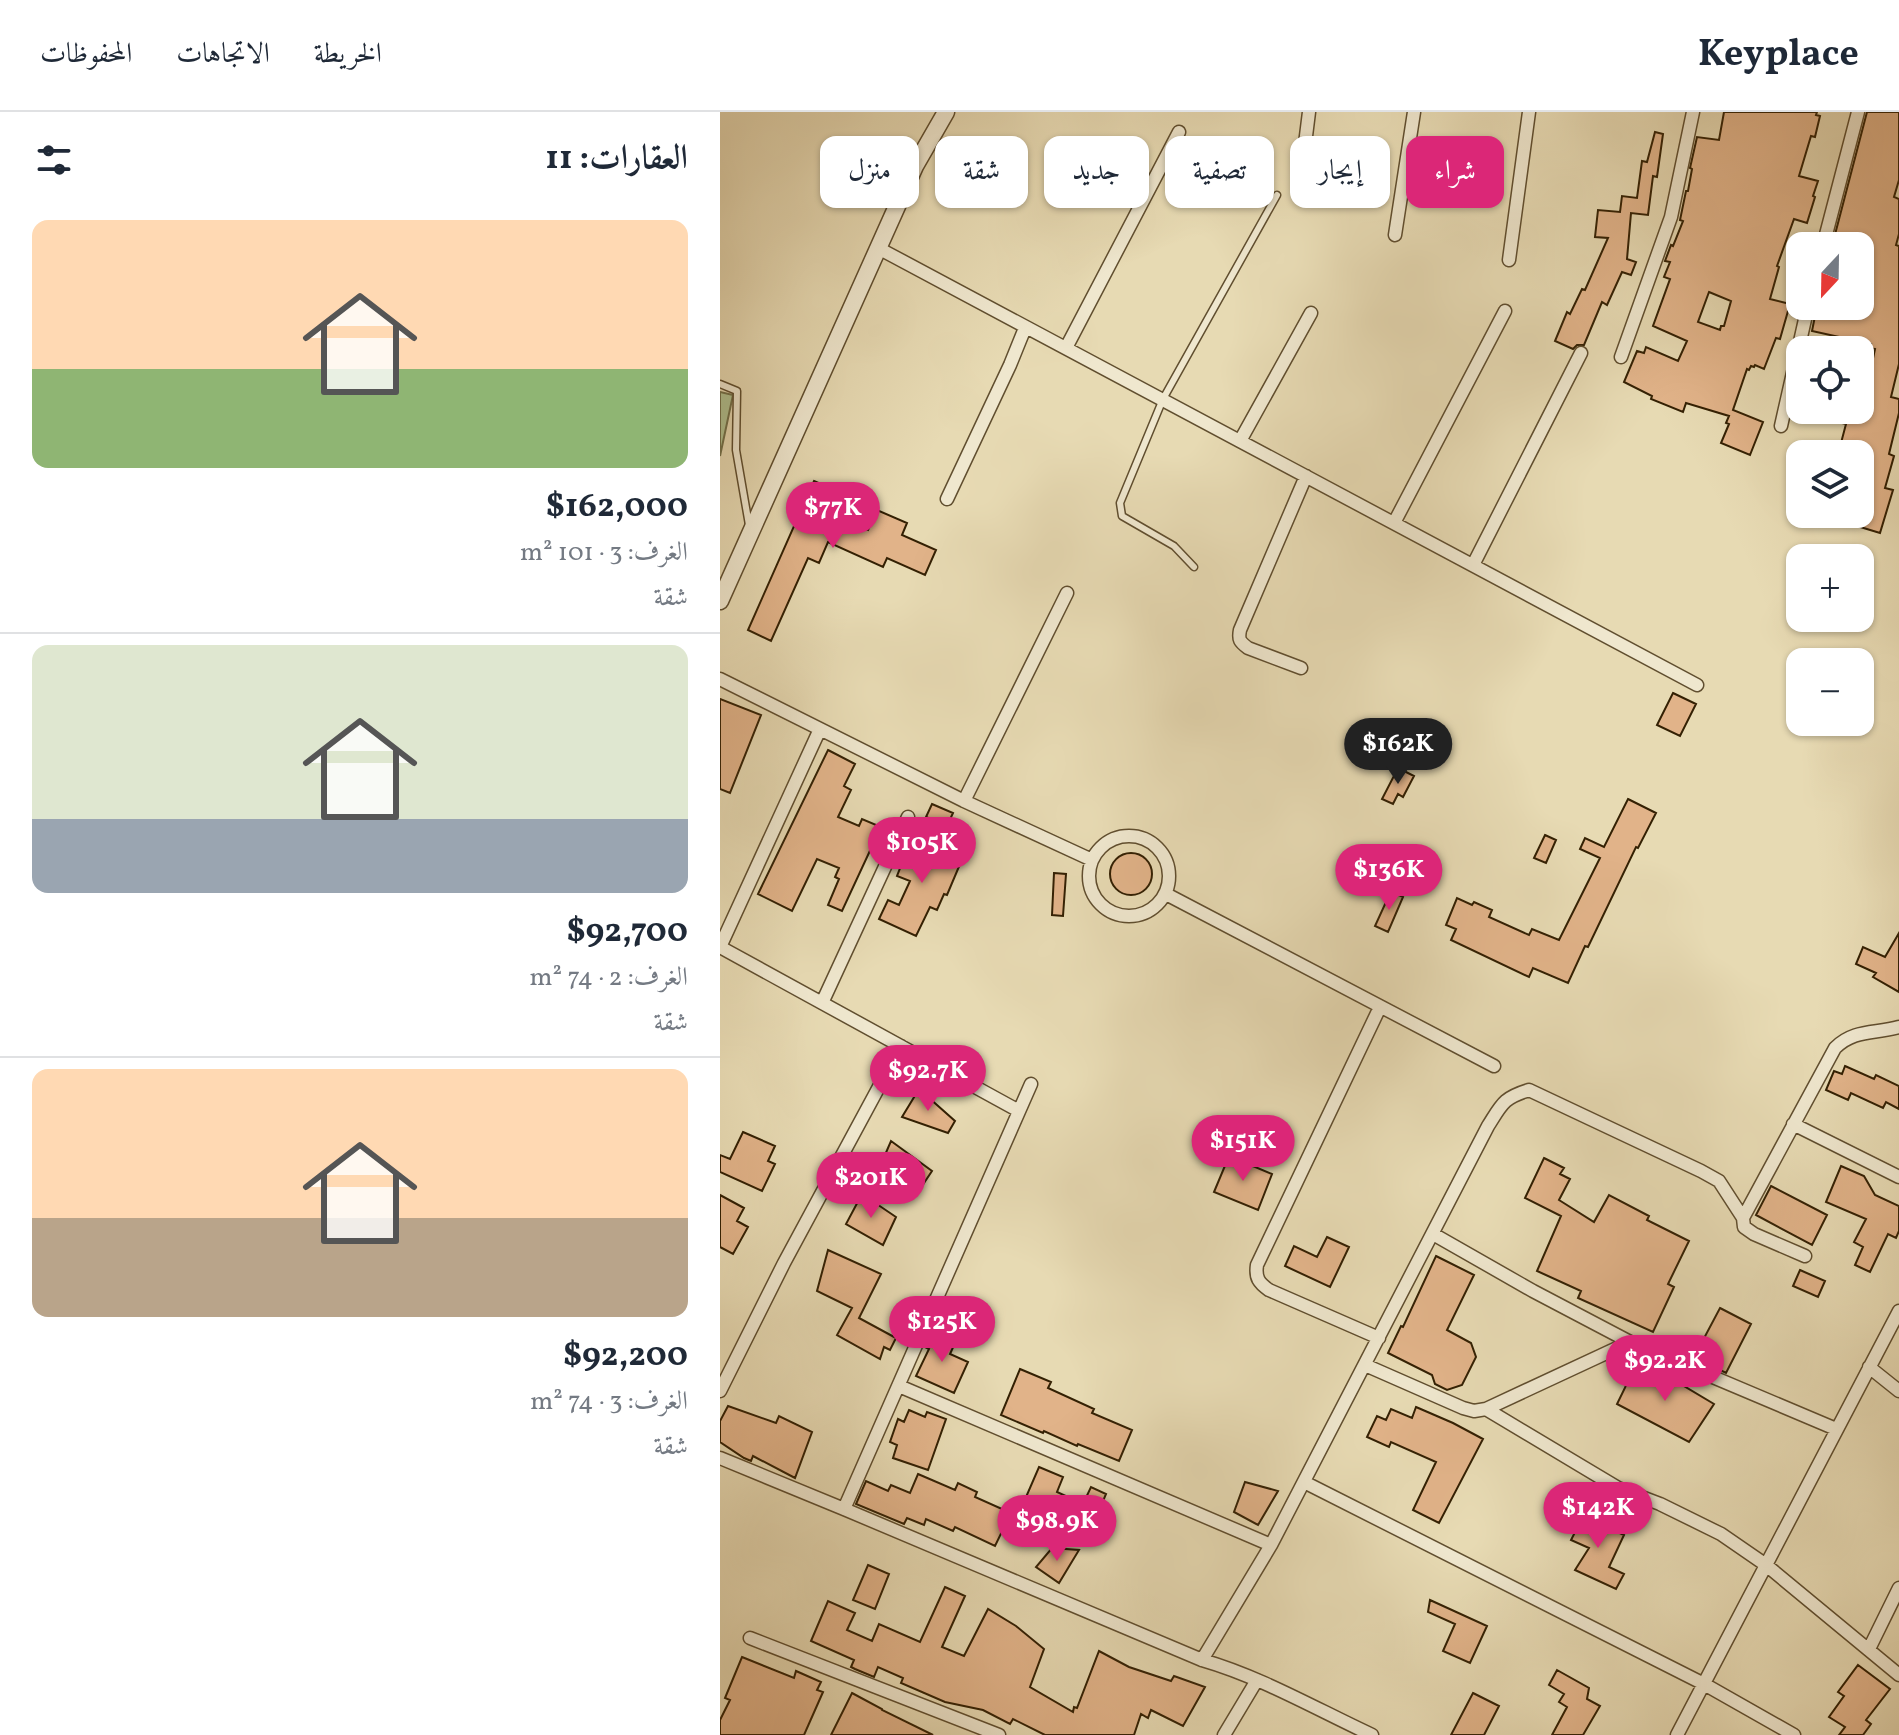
<!DOCTYPE html>
<html lang="ar">
<meta charset="utf-8">
<style>
:root{--surface:#fff;--page:#f2f2f3;--text:#1f2937;--muted:#747a83;--line:#e0e1e3;--accent:#db2777}
body{margin:0;font-family:Vollkorn,Amiri,serif;background:var(--page);color:var(--text);direction:rtl;height:100vh;display:flex;flex-direction:column;font-size:30px;white-space:nowrap}
*{box-sizing:border-box;margin:0}
p{font-size:26px;color:var(--muted)}
.icon{flex:none;width:44px;height:44px;fill:none;stroke:currentColor;stroke-width:2;stroke-linecap:round;stroke-linejoin:round}
.map{position:relative;flex:1;overflow:hidden;direction:ltr}
.details{display:flex;flex-direction:column;background:var(--surface);width:720px}
.details>*{flex:none}
.banner{position:absolute;left:24px;top:24px;width:760px;height:72px;direction:rtl;display:flex;gap:16px}
.needle{width:52px;rotate:202deg}
.fabs{position:absolute;left:1066px;top:120px;display:grid;gap:16px}
.fabs a{display:grid;place-items:center;width:88px;height:88px;border-radius:16px;background:var(--surface);box-shadow:0 2px 6px #0004;font-size:40px}
.price{position:absolute;translate:-50% -68px;padding:0 18px;border-radius:28px;background:var(--accent);color:#fff;font-size:26px;line-height:52px;filter:drop-shadow(0 2px 4px #0008)}
.price::after{content:'';position:absolute;left:50%;top:48px;width:24px;height:18px;margin-left:-12px;background:inherit;clip-path:polygon(0 0,100% 0,50% 100%)}
.price.active{background:#222;color:#fff}
ul{padding:0;list-style:none}
li{display:grid;align-content:center;gap:16px;height:424px;padding:0 32px}
li+li{border-top:2px solid var(--line)}
li span{display:grid;place-items:center;height:248px;border-radius:16px;color:#555}
li>.icon{margin-inline-start:auto}
span .icon{width:144px;height:144px;fill:#fffc;stroke-width:1}
li b{font-size:34px}
h2{display:flex;justify-content:space-between;align-items:center;height:96px;padding:0 32px;font-size:34px}
.pill{padding:0 28px;border-radius:16px;background:var(--surface);box-shadow:0 2px 6px #0004;font-size:28px;line-height:72px}
.pill.active{background:var(--accent);color:#fff}
header{display:flex;align-items:center;gap:48px;box-sizing:border-box;height:112px;padding:0 40px;background:var(--surface);border-bottom:2px solid var(--line)}
header strong{font-size:38px}
nav{display:flex;gap:44px;margin-inline-start:auto;font-size:28px}
main{display:flex;flex:1;min-height:0}
.map>svg:first-child{display:block}
.green{fill:#b0c191;stroke:#72704a;stroke-width:2}
.building{fill:#e1b389;stroke:#332003;stroke-width:2;fill-rule:evenodd}
.lines{fill:none;stroke-linecap:round;stroke-linejoin:round}
.service-casing{stroke:#604e2f;stroke-width:9}
.minor-casing{stroke:#604e2f;stroke-width:15}
.tertiary-casing{stroke:#604e2f;stroke-width:19}
.service{stroke:#efe7ce;stroke-width:6}
.minor{stroke:#efe7ce;stroke-width:12}
.tertiary{stroke:#efe7ce;stroke-width:16}
</style>
<header>
<strong>Keyplace</strong>
<nav><a>الخريطة</a><a>الاتجاهات</a><a>المحفوظات</a></nav>
</header>
<main>
<div class="map">
<svg width="1179" height="1623" viewBox="0 0 1179 1623">
<rect width="100%" height="100%" fill="#e7dab3"/>
<filter id="stains"><feTurbulence type="fractalNoise" baseFrequency=".0025" numOctaves="4"/><feColorMatrix values="0 0 0 0 .2 0 0 0 0 .09 0 0 0 0 .02 0 0 0 .5 -.17"/></filter>
<radialGradient id="worn" r=".72"><stop offset=".6" stop-color="#630" stop-opacity="0"/><stop offset="1" stop-color="#630" stop-opacity=".3"/></radialGradient>
<!-- green -->
<path class="green" d="M0,280L13,283L0,344Z"/>
<!-- building -->
<path class="building" d="M1004,0H1097L1096,3L1100,4L1095,25L1091,24L1079,64L1098,69L1093,84L1095,85L1087,111L1074,107L1057,154L1059,155L1050,187L1070,192L1060,227L1056,226L1044,257L1035,253L1034,255L1031,254L1029,258L1027,257L1013,298L1043,310L1030,343L1001,331L1009,312L1006,311L1009,304L966,291L963,300L931,287L932,284L904,270L917,239L924,241L926,235L958,249L967,229L933,214L950,167L944,165L950,150L945,149L951,133L953,134L963,109L960,108L966,79H968L972,57L970,56L977,25L999,28ZM989,180L1011,189L1004,214H1001L1000,218L978,210Z
M1147,0H1179V68L1174,85L1179,87V122L1176,133L1179,134V252L1171,285L1179,287V301L1169,342L1174,344L1165,376L1173,378L1160,421L1137,414L1140,403V342H1129L1131,334L1121,331L1126,312L1122,311L1125,298H1140V292L1143,293L1155,237L1150,236L1151,232L1092,219L1096,199L1102,200L1103,196L1116,199V196L1135,201L1136,195L1140,196V134H1112Z
M935,20L943,22L937,65L933,64L928,103L911,101L907,147L916,150L911,163L902,160L887,193L882,190L864,233H857L853,237L835,229L847,200L850,202L862,177L865,178L888,126L875,125L878,98L900,100L902,84L917,86L922,49L927,50Z
M94,369L130,385L120,406L148,418L157,398L187,411L182,423L216,438L205,463L167,446L163,455L108,430L99,451L88,446L51,529L28,518Z
M953,581L976,592L960,624L937,613Z
M0,587L41,603L10,681L0,677Z
M108,638L135,652L124,674L131,678L118,705L139,714L142,707L161,715L122,799L108,793L119,767L115,765L119,756L97,747L72,799L38,782Z
M678,656L694,664L683,685L678,682L673,692L662,687Z
M908,687L936,701L918,736L916,735L868,835L865,834L848,871L813,856L809,865L731,828L736,817L726,813L737,786L752,793L754,790L772,798L769,805L809,823L812,817L839,828L880,746L860,737L865,726L884,735Z
M212,692L233,701L227,714L206,705Z
M825,723L836,728L826,751L814,746Z
M192,726L243,745L227,783L224,782L217,798L210,795L196,824L159,807L168,788L179,793L190,769L177,764Z
M390 762a21 21 0 1 1 42 0a21 21 0 1 1-42 0Z
M334,761L346,762L343,804L332,803Z
M671,779L683,785L668,820L655,814Z
M1179,821V880L1153,865L1156,861L1136,852L1143,835L1165,845Z
M1125,954L1154,967L1156,963L1179,974V997L1166,990L1163,996L1131,981L1128,988L1106,978L1114,959L1122,962Z
M199,977L235,1009L228,1021L182,1005Z
M23,1020L55,1034L48,1049L55,1052L42,1079L0,1060V1043L10,1047Z
M171,1029L212,1059L200,1077L158,1059Z
M509,1044L552,1062L538,1098L494,1080Z
M824,1046L844,1056L840,1062L850,1067L839,1088L874,1110L889,1083L929,1104L927,1108L969,1129L948,1172L954,1175L933,1220L858,1186L861,1179L817,1159L841,1104L805,1086Z
M1121,1054L1144,1064L1155,1083L1179,1094V1119L1176,1126L1168,1122L1150,1160L1135,1153L1143,1135L1134,1130L1146,1107L1106,1090Z
M1051,1074L1107,1103L1092,1133L1036,1103Z
M142,1082L176,1105L163,1133L126,1112Z
M0,1083L24,1096L17,1109L28,1115L13,1142L0,1135Z
M607,1125L629,1135L610,1175L565,1154L574,1134L597,1145Z
M108,1138L161,1162L139,1206L176,1226L170,1238L164,1235L160,1247L117,1223L132,1196L97,1179Z
M716,1144L754,1163L727,1218L751,1231L756,1245L742,1273L727,1278L715,1272L712,1263L668,1241L681,1214L683,1215Z
M1080,1158L1105,1169L1098,1185L1073,1174Z
M1000,1196L1031,1212L1006,1261L974,1245Z
M212,1220L235,1231L230,1242L248,1250L234,1281L196,1264L209,1237L205,1235Z
M917,1251L957,1270L994,1292L969,1330L897,1292Z
M300,1257L331,1270L328,1276L374,1297L372,1301L412,1318L399,1349L358,1332L357,1334L324,1319L323,1321L281,1303Z
M8,1294L56,1311L59,1304L92,1320L75,1366L33,1344L31,1349L24,1346L0,1330V1309Z
M696,1295L733,1311L763,1327L719,1411L693,1398L716,1350L671,1330L669,1335L647,1325L657,1304L666,1308L671,1297L692,1306Z
M189,1298L205,1305L207,1300L226,1307L208,1358L173,1346L177,1333L170,1330L178,1307L184,1310Z
M319,1355L343,1365L337,1380L363,1392L371,1375L386,1382L378,1401L374,1399L369,1409L331,1393L327,1403L303,1392Z
M198,1362L235,1378L238,1371L257,1380L255,1385L291,1401L275,1434L235,1415L233,1419L206,1407L204,1413L187,1406L184,1412L136,1392L146,1369L168,1379L171,1373L190,1381Z
M525,1370L558,1379L538,1413L514,1400Z
M866,1399L883,1405L880,1412L904,1423L889,1455L904,1462L896,1477L855,1458L869,1436L851,1428Z
M332,1436L359,1438L339,1471L316,1455Z
M148,1453L169,1462L155,1497L133,1488Z
M225,1475L245,1484L222,1535L244,1544L268,1497L296,1514L324,1537L310,1575L353,1600L354,1595L357,1596L379,1539L409,1555L451,1569L454,1564L485,1575L463,1614L431,1598L428,1606L421,1602L414,1623H325L293,1607L290,1612L263,1598L225,1590L181,1571L183,1566L158,1555L154,1565L135,1557L131,1555L134,1548L91,1529L108,1489L135,1501L127,1518L152,1529L159,1512L200,1530Z
M710,1488L767,1514L750,1551L723,1539L735,1512L708,1500Z
M22,1545L74,1566L76,1559L101,1570L97,1578L103,1580L84,1623H0V1608L10,1588L5,1586Z
M1138,1553L1170,1577L1146,1608L1151,1612L1143,1623H1119L1125,1615L1109,1605L1124,1584L1118,1580Z
M837,1558L869,1576L867,1587L880,1594L863,1623H832L847,1595L839,1590L844,1582L829,1573Z
M132,1581L162,1597V1598L213,1623H111Z
M753,1581L779,1594L764,1623H731Z"/>
<g class="lines">
<defs>
<path id="service" d="M0,272L17,279L16,338L29,413
M474,455L454,434L402,404L400,391L443,287L557,83"/>
<path id="minor" d="M581,64L589,0
M675,123L694,0
M1103,134L1138,0
M158,136L977,573
M789,148L809,0
M346,236L459,20
M901,245L951,105L973,0
M1061,314L1088,194
M520,329L591,201
M227,387L290,253L305,216
M674,411L785,199
M753,453L861,241
M581,556L528,536C520,530 518,528 520,518L586,364
M0,567L244,689L372,748
M244,689L347,481
M369 764a40 40 0 1 1 80 0a40 40 0 1 1-80 0Z
M446,782L774,954
M0,835L299,999
M0,835L100,617
M102,891L188,705
M1073,1012L1179,1065
M713,1122L813,1179L910,1230L1116,1317
M1085,1144L1034,1122L1024,1115L1023,1106L1115,936C1134,917 1155,922 1179,915
M659,1226L549,1178C539,1171 535,1166 537,1153L660,895
M645,1253L743,1296L754,1299L766,1297L910,1230
M1149,1255L1179,1279
M179,1274L551,1433
M0,1279L64,1151L181,934
M766,1297L898,1376L940,1392L1001,1422L1046,1453L1179,1563
M0,1346L124,1397L482,1548C541,1565 596,1597 652,1623
M584,1370L984,1572L1074,1623
M124,1397L311,972
M30,1526L279,1623
M1149,1537L1179,1476
M482,1548L551,1433L768,1014C782,992 783,986 809,978L981,1059L999,1069L1023,1106
M504,1623L537,1568
M957,1623L1179,1199"/>
<path id="tertiary" d="M0,489L195,54L226,0"/>
</defs>
<!-- service casing -->
<use href="#service" class="service-casing"/>
<!-- minor casing -->
<use href="#minor" class="minor-casing"/>
<!-- tertiary casing -->
<use href="#tertiary" class="tertiary-casing"/>
<!-- service -->
<use href="#service" class="service"/>
<!-- minor -->
<use href="#minor" class="minor"/>
<!-- tertiary -->
<use href="#tertiary" class="tertiary"/>
</g>
<rect width="100%" height="100%" filter="url(#stains)"/>
<rect width="100%" height="100%" fill="url(#worn)"/>
</svg>
<div class="fabs">
<a><svg class="needle" viewBox="-14 -14 28 28"><path d="M0-13l5 13h-10z" fill="#e53935"/><path d="M0 13l5-13h-10z" fill="#747a83"/></svg></a>
<a><svg class="icon" aria-label="locate" viewBox="0 0 24 24"><circle cx="12" cy="12" r="6"/><path d="M12 2v4M12 18v4M2 12h4M18 12h4"/></svg></a>
<a><svg class="icon" aria-label="layers" viewBox="0 0 24 24"><path d="M12 4l9 5-9 5-9-5zM3 14l9 5 9-5"/></svg></a>
<a>+</a>
<a>−</a>
</div>
<b class="price" style="left:113px;top:438px">$77K</b>
<b class="price active" style="left:678px;top:674px">$162K</b>
<b class="price" style="left:202px;top:773px">$105K</b>
<b class="price" style="left:669px;top:800px">$136K</b>
<b class="price" style="left:208px;top:1001px">$92.7K</b>
<b class="price" style="left:523px;top:1071px">$151K</b>
<b class="price" style="left:151px;top:1108px">$201K</b>
<b class="price" style="left:222px;top:1252px">$125K</b>
<b class="price" style="left:945px;top:1291px">$92.2K</b>
<b class="price" style="left:878px;top:1438px">$142K</b>
<b class="price" style="left:337px;top:1451px">$98.9K</b>
<div class="banner">
<a class="pill active">شراء</a>
<a class="pill">إيجار</a>
<a class="pill">تصفية</a>
<a class="pill">جديد</a>
<a class="pill">شقة</a>
<a class="pill">منزل</a>
</div>
</div>
<section class="details">
<h2>العقارات: 11<svg class="icon" aria-label="filters" viewBox="0 0 24 24"><path d="M4 7h16M4 17h16"/><circle cx="9" cy="7" r="2"/><circle cx="15" cy="17" r="2"/></svg></h2>
<ul>
<li><span style="background:linear-gradient(#ffd9b3 60%,#8fb573 0)"><svg class="icon" aria-label="home" viewBox="0 0 24 24"><path d="M3 11l9-7 9 7M6 9v11h12V9"/></svg></span><div><b>$162,000</b><p>الغرف: 3 · 101 m²</p><p>شقة</p></div></li>
<li><span style="background:linear-gradient(#dfe7d0 70%,#9aa5b1 0)"><svg class="icon" aria-label="home" viewBox="0 0 24 24"><path d="M3 11l9-7 9 7M6 9v11h12V9"/></svg></span><div><b>$92,700</b><p>الغرف: 2 · 74 m²</p><p>شقة</p></div></li>
<li><span style="background:linear-gradient(#ffd9b3 60%,#b9a48a 0)"><svg class="icon" aria-label="home" viewBox="0 0 24 24"><path d="M3 11l9-7 9 7M6 9v11h12V9"/></svg></span><div><b>$92,200</b><p>الغرف: 3 · 74 m²</p><p>شقة</p></div></li>
</ul>
</section>
</main>
